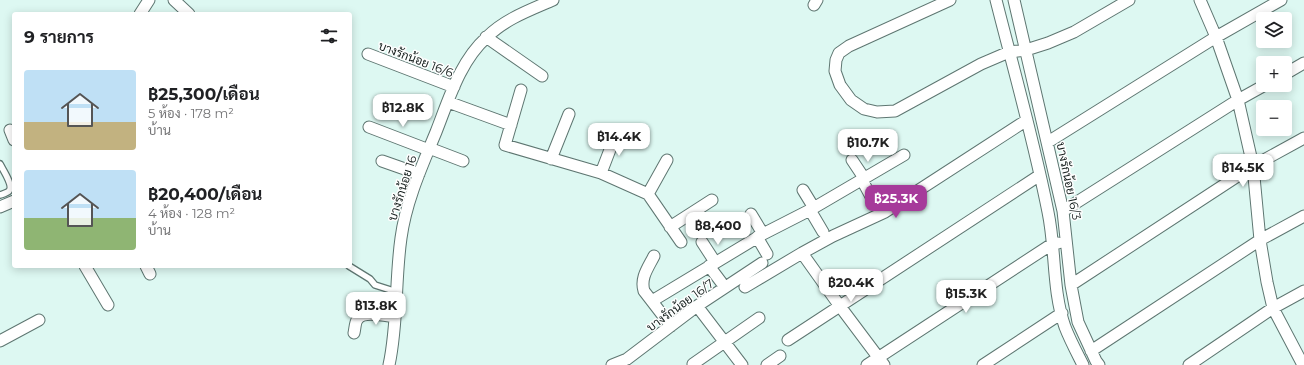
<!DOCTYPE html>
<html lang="th">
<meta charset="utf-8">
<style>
:root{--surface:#fff;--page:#f6f6f6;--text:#202124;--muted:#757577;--accent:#a63a9a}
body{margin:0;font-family:Montserrat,Sarabun,sans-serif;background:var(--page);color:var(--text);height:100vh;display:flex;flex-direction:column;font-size:15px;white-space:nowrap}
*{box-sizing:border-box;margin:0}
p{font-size:13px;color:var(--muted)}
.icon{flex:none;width:22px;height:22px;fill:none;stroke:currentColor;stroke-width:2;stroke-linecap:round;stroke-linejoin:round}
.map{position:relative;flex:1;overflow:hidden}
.side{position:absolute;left:12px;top:12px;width:340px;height:256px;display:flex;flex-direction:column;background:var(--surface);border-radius:4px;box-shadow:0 2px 10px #0003}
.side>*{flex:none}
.buttons{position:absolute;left:1256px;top:12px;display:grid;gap:8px}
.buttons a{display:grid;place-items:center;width:36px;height:36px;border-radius:4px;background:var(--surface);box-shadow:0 2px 10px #0003;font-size:20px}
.price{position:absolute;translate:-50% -34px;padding:0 9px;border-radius:8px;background:#fff;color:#222;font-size:13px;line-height:26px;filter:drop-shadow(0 1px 2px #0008)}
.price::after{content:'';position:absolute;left:50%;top:24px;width:12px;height:9px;margin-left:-6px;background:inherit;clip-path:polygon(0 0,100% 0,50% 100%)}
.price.active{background:var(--accent);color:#fff}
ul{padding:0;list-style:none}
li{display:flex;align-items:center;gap:12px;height:100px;padding:0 12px}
li span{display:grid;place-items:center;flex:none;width:112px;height:80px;border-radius:4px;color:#555}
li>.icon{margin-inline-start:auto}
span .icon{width:48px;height:48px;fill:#fffc;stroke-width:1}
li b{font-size:17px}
h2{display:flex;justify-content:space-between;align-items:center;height:48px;padding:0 12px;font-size:17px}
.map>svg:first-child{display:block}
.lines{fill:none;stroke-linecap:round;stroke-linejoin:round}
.service-casing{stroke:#5e7671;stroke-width:8}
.minor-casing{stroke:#5e7671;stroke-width:13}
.service{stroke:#fff;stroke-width:5.5}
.minor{stroke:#fff;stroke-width:11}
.labels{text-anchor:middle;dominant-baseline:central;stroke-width:3;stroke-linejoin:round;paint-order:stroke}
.street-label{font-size:12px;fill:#131d1b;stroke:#fefefe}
</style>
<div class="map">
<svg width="1304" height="365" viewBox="0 0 1304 365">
<rect width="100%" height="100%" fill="#ddf8f2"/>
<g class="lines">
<defs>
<path id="service" d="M0,164C3,170 14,186 9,191C7,193 3,194 0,195
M349,266L370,279L375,285L397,292"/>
<path id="minor" d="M174,0L189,14
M950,0L849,46L839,53L836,60L835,71L840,85L851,100L864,109L877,112L895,111L981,64L1009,52L1026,50L1048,43L1074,32L1129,0
M996,0C1014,71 1034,141 1048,212C1056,250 1052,290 1065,327C1070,340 1077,353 1083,365
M1014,0L1063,211L1071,285L1078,322L1096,361L1099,365
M1200,0L1216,37L1238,100L1253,166L1260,240L1267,282L1273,308L1303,365
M814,5L817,0
M140,14L149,0
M486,37L542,76
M368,54L454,87
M1285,74L1304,63
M521,90L505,145L601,173L648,194L681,242
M448,102L511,125
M369,127L429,150
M10,130L14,140
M1048,142L1216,37L1281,0
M429,148L463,161
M551,159L569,114
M852,160L864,178
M382,161L419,174
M601,173L616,134
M862,180L875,204
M803,190L814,208
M648,194L667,160
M0,207L14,201
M810,210L823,232
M1063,211L1238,100L1265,85
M751,214L763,234
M670,227L712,200
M757,237L767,254
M702,242L715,262
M802,253L839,305L884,365
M654,256C648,268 640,278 644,291L671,326
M85,266L108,305
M146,266L150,274
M709,266L721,282
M1071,285L1253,166L1304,138
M745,287L802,253L833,236L885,212L1027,120
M652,301L763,234L810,210L904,155
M697,306L742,365
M354,333C355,329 355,323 357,320C362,310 386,316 395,317
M788,340L1040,175
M0,341L39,320
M1091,351L1260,240L1304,216
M693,364L759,318
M389,365C398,324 395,280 401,238C406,201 422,166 436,132C449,99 460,61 487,37C505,19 530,10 553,0
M612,365L627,359L697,306L762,263
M767,365L780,356
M867,365L1052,244L1058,243
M983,365L1062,313
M1189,365L1273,308L1304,291"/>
</defs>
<!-- service casing -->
<use href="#service" class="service-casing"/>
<!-- minor casing -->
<use href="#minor" class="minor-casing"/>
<!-- service -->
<use href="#service" class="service"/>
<!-- minor -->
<use href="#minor" class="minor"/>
</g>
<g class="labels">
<!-- street labels -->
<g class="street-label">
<text transform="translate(416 59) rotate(21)">บางรักน้อย 16/6</text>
<text transform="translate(1069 181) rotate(78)">บางรักน้อย 16/3</text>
<text transform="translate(402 188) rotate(-72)">บางรักน้อย 16</text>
<text transform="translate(680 305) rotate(-36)">บางรักน้อย 16/7</text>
</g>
</g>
</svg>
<div class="buttons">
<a><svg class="icon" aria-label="layers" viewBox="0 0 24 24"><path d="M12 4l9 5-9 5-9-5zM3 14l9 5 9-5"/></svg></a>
<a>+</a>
<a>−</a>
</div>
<b class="price" style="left:403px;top:128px">฿12.8K</b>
<b class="price" style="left:619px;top:157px">฿14.4K</b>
<b class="price" style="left:868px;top:163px">฿10.7K</b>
<b class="price" style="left:1243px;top:188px">฿14.5K</b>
<b class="price active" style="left:896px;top:219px">฿25.3K</b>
<b class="price" style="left:718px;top:246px">฿8,400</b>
<b class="price" style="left:851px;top:303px">฿20.4K</b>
<b class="price" style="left:966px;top:314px">฿15.3K</b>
<b class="price" style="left:376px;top:326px">฿13.8K</b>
<section class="side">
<h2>9 รายการ<svg class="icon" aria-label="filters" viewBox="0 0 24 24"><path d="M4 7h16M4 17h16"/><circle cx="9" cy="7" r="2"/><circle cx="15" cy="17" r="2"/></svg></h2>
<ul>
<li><span style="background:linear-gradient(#bfe0f5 65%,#c2b280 0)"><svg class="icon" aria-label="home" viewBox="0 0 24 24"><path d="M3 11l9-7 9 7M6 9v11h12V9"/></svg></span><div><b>฿25,300/เดือน</b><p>5 ห้อง · 178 m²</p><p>บ้าน</p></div></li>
<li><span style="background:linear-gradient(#bfe0f5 60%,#8fb573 0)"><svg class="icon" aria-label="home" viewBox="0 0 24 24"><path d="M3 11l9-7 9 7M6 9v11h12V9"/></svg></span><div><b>฿20,400/เดือน</b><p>4 ห้อง · 128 m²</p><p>บ้าน</p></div></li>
</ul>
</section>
</div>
